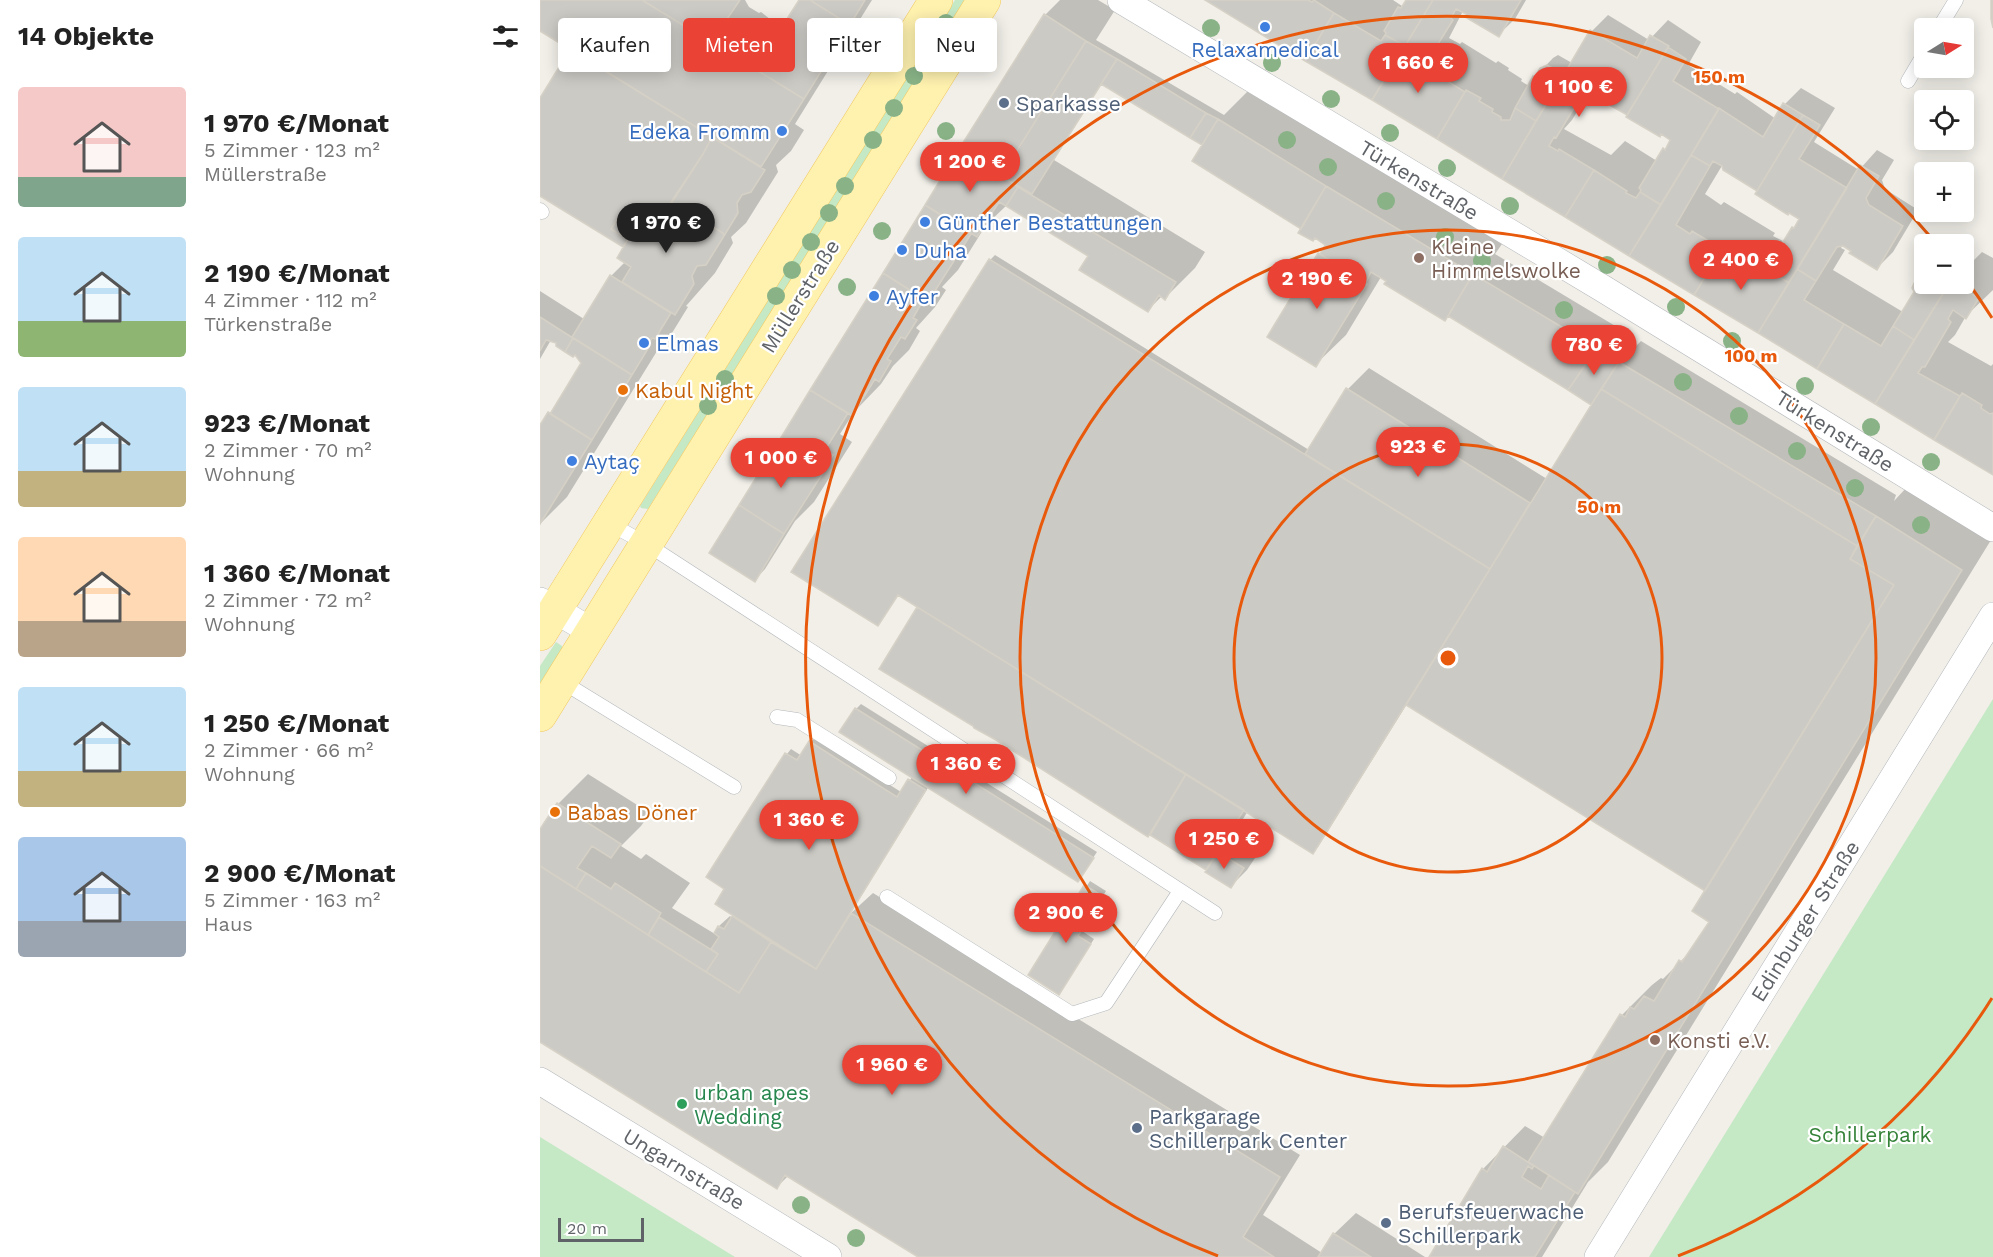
<!DOCTYPE html>
<html lang="de">
<meta charset="utf-8">
<style>
:root{--surface:#fff;--page:#f6f6f6;--text:#222;--muted:#767676;--accent:#ea4335}
body{margin:0;font-family:"Work Sans",sans-serif;background:var(--page);color:var(--text);height:100vh;display:flex;flex-direction:column;font-size:22px;white-space:nowrap}
*{box-sizing:border-box;margin:0}
p{font-size:20px;color:var(--muted)}
.icon{flex:none;width:33px;height:33px;fill:none;stroke:currentColor;stroke-width:2;stroke-linecap:round;stroke-linejoin:round}
.map{position:relative;flex:1;overflow:hidden}
.drawer{display:flex;flex-direction:column;background:var(--surface);width:540px}
.drawer>*{flex:none}
.hud{position:absolute;left:18px;top:18px;width:570px;height:54px;display:flex;gap:12px}
.needle{width:39px;rotate:79deg}
.fabs{position:absolute;left:1374px;top:18px;display:grid;gap:12px}
.fabs a{display:grid;place-items:center;width:60px;height:60px;border-radius:6px;background:var(--surface);box-shadow:0 3px 15px #0003;font-size:30px}
.scale{position:absolute;left:18px;bottom:15px;width:86px;box-sizing:border-box;padding-left:6px;border:3px solid #5f6368;border-top:0;font-size:16px;line-height:21px;white-space:nowrap;color:#5f6368;-webkit-text-stroke:4px #fff;paint-order:stroke}
.price{position:absolute;translate:-50% -51px;padding:0 14px;border-radius:21px;background:var(--accent);color:#fff;font-size:20px;line-height:39px;filter:drop-shadow(0 2px 3px #0008)}
.price::after{content:'';position:absolute;left:50%;top:36px;width:18px;height:14px;margin-left:-9px;background:inherit;clip-path:polygon(0 0,100% 0,50% 100%)}
.price.current{background:#222;color:#fff}
ul{padding:0;list-style:none}
li{display:flex;align-items:center;gap:18px;height:150px;padding:0 18px}
li span{display:grid;place-items:center;flex:none;width:168px;height:120px;border-radius:6px;color:#555}
li>.icon{margin-inline-start:auto}
span .icon{width:72px;height:72px;fill:#fffc;stroke-width:1}
li b{font-size:26px}
h2{display:flex;justify-content:space-between;align-items:center;height:72px;padding:0 18px;font-size:26px}
.pill{padding:0 21px;border-radius:6px;background:var(--surface);box-shadow:0 3px 15px #0003;font-size:21px;line-height:54px}
.pill.current{background:var(--accent);color:#fff}
main{display:flex;flex:1;min-height:0}
.map>svg:first-child{display:block}
.green{fill:#c5e8c5}
.shadow{fill:#0003;fill-rule:evenodd}
.building{fill:#cccac5;stroke:#d6d1c6;stroke-width:1.5}
.lines{fill:none;stroke-linecap:round;stroke-linejoin:round}
.lane-casing{stroke:#b5b8bc;stroke-width:15}
.street-casing{stroke:#b5b8bc;stroke-width:28}
.primary-casing{stroke:#f2c960;stroke-width:34}
.lane{stroke:#fff;stroke-width:14}
.street{stroke:#fff;stroke-width:27}
.primary{stroke:#fff2af;stroke-width:33}
.tree{fill:#89b387}
.ring{fill:none;stroke:#e8590c;stroke-width:3}
.shop-dot{fill:#3f7fe0;stroke:#fff;stroke-width:2}
.service-dot{fill:#5c6f8a;stroke:#fff;stroke-width:2}
.education-dot{fill:#8d6e63;stroke:#fff;stroke-width:2}
.food-dot{fill:#e8710a;stroke:#fff;stroke-width:2}
.leisure-dot{fill:#2e9e5b;stroke:#fff;stroke-width:2}
.labels{text-anchor:middle;dominant-baseline:central;stroke-width:4.5;stroke-linejoin:round;paint-order:stroke}
.shop-label{font-size:21px;fill:#366cbe;stroke:#fff;text-anchor:start}
.service-label{font-size:21px;fill:#4e5e75;stroke:#fff;text-anchor:start}
.street-label{font-size:21px;fill:#5f6368;stroke:#fff}
.education-label{font-size:21px;fill:#785e54;stroke:#fff;text-anchor:start}
.food-label{font-size:21px;fill:#c56008;stroke:#fff;text-anchor:start}
.leisure-label{font-size:21px;fill:#27864d;stroke:#fff;text-anchor:start}
.park-label{font-size:21px;fill:#348238;stroke:#fff}
.centre{fill:#e8590c;stroke:#fff;stroke-width:3}
.ring-label{font-size:18px;text-anchor:middle;font-weight:bold;fill:#e8590c;stroke:#fff;stroke-width:4.5;stroke-linejoin:round;paint-order:stroke}
</style>
<main>
<section class="drawer">
<h2>14 Objekte<svg class="icon" aria-label="filters" viewBox="0 0 24 24"><path d="M4 7h16M4 17h16"/><circle cx="9" cy="7" r="2"/><circle cx="15" cy="17" r="2"/></svg></h2>
<ul>
<li><span style="background:linear-gradient(#f6c9c9 75%,#7fa58c 0)"><svg class="icon" aria-label="home" viewBox="0 0 24 24"><path d="M3 11l9-7 9 7M6 9v11h12V9"/></svg></span><div><b>1 970 €/Monat</b><p>5 Zimmer · 123 m²</p><p>Müllerstraße</p></div></li>
<li><span style="background:linear-gradient(#bfe0f5 70%,#8fb573 0)"><svg class="icon" aria-label="home" viewBox="0 0 24 24"><path d="M3 11l9-7 9 7M6 9v11h12V9"/></svg></span><div><b>2 190 €/Monat</b><p>4 Zimmer · 112 m²</p><p>Türkenstraße</p></div></li>
<li><span style="background:linear-gradient(#bfe0f5 70%,#c2b280 0)"><svg class="icon" aria-label="home" viewBox="0 0 24 24"><path d="M3 11l9-7 9 7M6 9v11h12V9"/></svg></span><div><b>923 €/Monat</b><p>2 Zimmer · 70 m²</p><p>Wohnung</p></div></li>
<li><span style="background:linear-gradient(#ffd9b3 70%,#b9a48a 0)"><svg class="icon" aria-label="home" viewBox="0 0 24 24"><path d="M3 11l9-7 9 7M6 9v11h12V9"/></svg></span><div><b>1 360 €/Monat</b><p>2 Zimmer · 72 m²</p><p>Wohnung</p></div></li>
<li><span style="background:linear-gradient(#bfe0f5 70%,#c2b280 0)"><svg class="icon" aria-label="home" viewBox="0 0 24 24"><path d="M3 11l9-7 9 7M6 9v11h12V9"/></svg></span><div><b>1 250 €/Monat</b><p>2 Zimmer · 66 m²</p><p>Wohnung</p></div></li>
<li><span style="background:linear-gradient(#a9c7e8 70%,#9aa5b1 0)"><svg class="icon" aria-label="home" viewBox="0 0 24 24"><path d="M3 11l9-7 9 7M6 9v11h12V9"/></svg></span><div><b>2 900 €/Monat</b><p>5 Zimmer · 163 m²</p><p>Haus</p></div></li>
</ul>
</section>
<div class="map">
<svg width="1453" height="1257" viewBox="0 0 1453 1257">
<rect width="100%" height="100%" fill="#f1efe8"/>
<!-- green -->
<path class="green" d="M415,0H426L108,509L101,508L100,506Z
M16,642L22,646V649L0,684V666Z
M1453,699V1257H1109Z
M0,1137L195,1257H0Z"/>
<!-- shadow -->
<path class="shadow" d="M0,0H205L209,7L219,13L221,12L240,27L250,17L261,0H332L255,124L264,130L251,151L236,165L238,172L206,223L191,237L193,243L175,273L146,306L148,307L132,333L122,343L27,497L0,524V429L42,363L35,353L18,341L11,340L0,359V291L44,319L71,276L86,261L85,247L0,194V100L31,49L0,30Z
M520,0H558L575,10L556,40L684,115L709,90L962,244L955,254L1077,327L1068,339L1090,352L1101,341L1356,495L1354,501L1367,487L1451,540L1068,1162L1048,1182L1002,1257H891L943,1169L985,1126L1005,1138L1082,1015L1112,985L1121,978L1123,979L1155,947L1171,922L1167,890L867,704L778,847L773,852L708,811L693,835L719,852L707,870L691,886L610,833L379,608L380,607L359,594L338,624L450,260L455,255L769,450L808,389L829,368L1007,479L1056,399L909,315L905,319L841,277L806,335L775,365L729,337L787,245L763,228L668,138L562,83L514,160L665,252L655,268L625,298L622,296L608,310L550,255L467,205L446,225L418,270L402,287L406,290L395,307L376,328L380,331L369,350L353,366L341,384L314,412L300,434L312,442L274,502L255,521L225,569L215,580L171,553L505,15Z
M668,0H853L862,6L868,0H986L975,19L958,35L923,11L909,38L920,44L922,42L956,63L958,61L969,68L968,70L982,79L981,81L989,86L995,77L1013,58L1018,55L1032,63L1052,31L1068,15L1109,40L1128,20L1161,42L1148,65L1195,94L1197,92L1236,119L1245,104L1261,88L1295,108L1274,142L1319,170L1337,150L1354,160L1342,180L1345,189L1378,210L1353,252L1337,268L1303,244L1301,248L1305,250L1293,270L1363,312L1375,292V284L1384,275V284H1424V270L1442,252L1453,258V290L1426,316L1415,335L1408,342L1451,366L1453,364V474ZM1051,89L1056,92L1054,94L1132,140L1117,161L1085,141L1071,155L1024,129L1032,120ZM1183,164L1261,218L1245,242L1233,236L1235,233L1184,202L1181,205L1165,194Z
M321,704L557,852L538,880L389,786L310,914L333,893L760,1155L723,1215L782,1253L794,1234L816,1213L885,1257H380L249,1175L237,1187L0,1041V832L18,804L48,774L110,813L101,826L81,846L101,859L106,854L150,883L132,908L175,934L179,926L190,916L192,918L195,915L187,888L247,754L251,749L262,756L275,737L361,792L373,776L316,709Z
M550,881L566,891L542,931L554,939L519,993L490,974Z"/>
<!-- building -->
<path class="building" d="M0,0H102L264,99L221,167L0,31Z
M102,0H200L185,22L188,28L197,34L198,32L223,51L232,50L240,37L234,33L239,26L244,30L246,27L243,25L259,0H270L310,25L264,99Z
M270,0H325L310,25Z
M665,0H768L772,2L774,0L794,13L765,61Z
M866,0H893L865,46L845,35L846,33L844,31L858,7L861,8Z
M893,0H981L959,37L925,17L926,14L916,9L911,18L913,20L888,60L865,46Z
M1451,0H1453V28L1451,19Z
M794,13L841,41L845,35L865,46L832,100L765,61Z
M504,14L546,41L461,176L419,149Z
M1050,30L1097,58L1110,35L1129,46L1087,115L1052,95L1054,92L1044,87L1038,96L1040,98L1016,138L1014,137L1009,146L1018,151L1019,149L1054,170L1025,217L962,179Z
M546,41L577,59L492,194L461,176Z
M865,46L886,59L880,68L889,74L891,71L925,92L897,139L832,100Z
M1128,47L1146,59L1133,81L1179,109L1121,205L1100,192L1101,190L1099,188L1123,148L1125,150L1130,140L1121,134L1120,137L1086,117Z
M30,49L172,137L163,154L116,227L85,208L71,229L88,239L83,247L0,196V98Z
M577,59L666,113L650,138L561,84Z
M1007,65L1024,75L996,121L975,108L993,76L995,77L1000,68Z
M926,90L941,98L939,101L953,109L952,112L961,117V120H970L975,108L996,121L962,179L897,139Z
M1243,103L1263,115L1217,191L1183,170L1182,166L1173,161L1170,166L1151,155L1179,108L1223,137Z
M666,113L678,119L662,145L650,138Z
M1263,115L1280,125L1259,159L1307,188L1249,283L1228,270L1230,269L1227,268L1252,227L1254,228L1259,219L1249,213L1248,215L1215,194Z
M678,119L786,186L761,229L652,161Z
M172,137L225,170L211,192L202,195L197,203L198,213L184,236L183,233L131,202L163,154Z
M419,149L478,187L466,206L459,202L437,237L385,205Z
M1151,155L1170,166L1136,225L1150,234L1152,231L1182,249L1154,295L1089,256Z
M1320,165L1339,176L1326,198L1329,205L1363,226L1337,270L1309,253L1311,251L1303,246L1297,247L1276,281L1257,269Z
M1054,170L1087,191L1086,193L1096,198L1100,192L1121,205L1089,256L1025,217Z
M786,186L933,274L905,321L844,284L846,281L831,272L826,282L780,254L785,245L775,238L773,241L758,233Z
M478,187L636,282L625,300L619,295L608,312L539,270L548,256L466,206Z
M131,202L183,233L184,236L166,265L157,266L152,276L154,284L135,315L82,282L91,267L77,258L88,239L71,229L85,208L116,227Z
M385,205L431,234L388,302L343,273Z
M1182,249L1206,264L1204,266L1224,277L1228,270L1249,283L1218,333L1154,295Z
M778,253L827,284L776,367L727,337Z
M449,259L950,569L773,854L358,595L338,626L251,572Z
M1257,269L1276,281L1264,300L1304,324L1277,369L1218,333Z
M343,273L384,299L373,318L377,320L365,339L361,337L347,359L351,361L339,382L335,379L312,416L270,390Z
M933,274L1057,348L1028,390L908,316Z
M70,275L131,313L115,339L112,338L107,346L109,347L92,375L32,337Z
M1384,280V284H1409L1374,340L1353,326L1374,292L1372,288L1374,283Z
M1409,284H1415L1439,298L1426,319L1413,310L1408,319L1411,322L1385,367H1382L1378,373L1420,396L1394,440L1335,404Z
M0,317L33,338L25,352L16,346V343L6,340L0,351Z
M1304,324L1341,346L1353,326L1374,340L1335,404L1277,369Z
M33,338L92,375L52,440L10,414L41,363L35,355L33,357L25,352Z
M1057,348L1079,362L1051,405L1028,390Z
M1079,362L1336,516L1317,546L1061,389Z
M806,388L990,503L950,569L765,454Z
M1061,389L1317,546L1310,559L1354,585L1165,891L866,705Z
M270,390L308,413L285,450L293,455L283,473L237,444Z
M1422,393L1442,405L1441,408L1450,414L1453,413V475L1394,440Z
M8,412L52,440L0,524V425Z
M237,444L283,473L244,534L199,505Z
M199,505L244,534L215,582L169,553Z
M1336,516L1422,570L1038,1194L988,1162L1080,1014L1085,1017L1090,1007L1094,1009L1104,996L1114,1001L1139,960L1142,962L1169,922L1152,911L1354,585L1310,559Z
M377,607L646,774L608,837L456,740L434,728L433,726L339,669Z
M315,708L554,858L538,882L299,732Z
M269,741L357,797L368,779L386,790L276,969L175,904L184,889L166,877L245,753L257,760Z
M646,774L704,810L666,870L610,835Z
M17,803L81,844L71,858L52,846L37,868L46,873L36,889L0,866V829Z
M678,852L704,868L691,888L665,872Z
M0,866L199,993L231,942L276,969L311,913L740,1177L703,1237L734,1257H378L245,1175L237,1189L0,1042Z
M46,873L71,889L75,883L121,913L108,935L36,889Z
M544,885L563,896L538,936L551,944L519,995L488,975Z
M192,916L231,942L199,993L166,972L178,954L171,949L179,937L174,933L178,926L184,929Z
M119,917L178,954L166,972L108,935Z
M963,1146L994,1166L992,1169L988,1166L982,1177L1001,1189L1009,1175L1035,1192L995,1257H889L942,1168L947,1172Z
M793,1233L831,1257H778Z"/>
<g class="lines">
<defs>
<path id="lane" d="M1399,28L1416,0
M1368,81L1384,54
M0,210L2,212
M70,524L105,543L675,913
M21,681L194,787
M237,717L257,720L349,778
M347,897L532,1014L566,1003L640,891"/>
<path id="street" d="M581,0L1062,288L1453,528
M0,601L51,631
M0,1081L288,1257
M1058,1257L1453,616"/>
<path id="primary" d="M0,634L396,0
M0,715L444,0"/>
</defs>
<!-- lane casing -->
<use href="#lane" class="lane-casing"/>
<!-- street casing -->
<use href="#street" class="street-casing"/>
<!-- primary casing -->
<use href="#primary" class="primary-casing"/>
<!-- lane -->
<use href="#lane" class="lane"/>
<!-- street -->
<use href="#street" class="street"/>
<!-- primary -->
<use href="#primary" class="primary"/>
</g>
<!-- trees -->
<g class="tree">
<circle cx="406" cy="23" r="9"/>
<circle cx="671" cy="28" r="9"/>
<circle cx="391" cy="49" r="9"/>
<circle cx="732" cy="63" r="9"/>
<circle cx="374" cy="76" r="9"/>
<circle cx="791" cy="99" r="9"/>
<circle cx="354" cy="108" r="9"/>
<circle cx="406" cy="131" r="9"/>
<circle cx="850" cy="133" r="9"/>
<circle cx="333" cy="140" r="9"/>
<circle cx="747" cy="140" r="9"/>
<circle cx="788" cy="167" r="9"/>
<circle cx="907" cy="168" r="9"/>
<circle cx="305" cy="186" r="9"/>
<circle cx="846" cy="201" r="9"/>
<circle cx="970" cy="206" r="9"/>
<circle cx="289" cy="213" r="9"/>
<circle cx="342" cy="231" r="9"/>
<circle cx="905" cy="237" r="9"/>
<circle cx="271" cy="242" r="9"/>
<circle cx="942" cy="261" r="9"/>
<circle cx="1067" cy="265" r="9"/>
<circle cx="252" cy="270" r="9"/>
<circle cx="307" cy="287" r="9"/>
<circle cx="236" cy="296" r="9"/>
<circle cx="1136" cy="307" r="9"/>
<circle cx="1024" cy="310" r="9"/>
<circle cx="1192" cy="341" r="9"/>
<circle cx="1085" cy="348" r="9"/>
<circle cx="185" cy="379" r="9"/>
<circle cx="1143" cy="382" r="9"/>
<circle cx="1265" cy="386" r="9"/>
<circle cx="168" cy="406" r="9"/>
<circle cx="1199" cy="416" r="9"/>
<circle cx="1331" cy="427" r="9"/>
<circle cx="1257" cy="451" r="9"/>
<circle cx="1391" cy="462" r="9"/>
<circle cx="1315" cy="488" r="9"/>
<circle cx="1381" cy="525" r="9"/>
<circle cx="261" cy="1205" r="9"/>
<circle cx="316" cy="1238" r="9"/>
</g>
<!-- distance rings -->
<g class="ring">
<circle cx="908" cy="658" r="214"/>
<circle cx="908" cy="658" r="428"/>
<path d="M1452 998A641 641 0 0 1 1138 1256M678 1256A641 641 0 1 1 1395 242M1427 281A641 641 0 0 1 1452 318"/>
</g>
<!-- markers -->
<g class="shop-dot">
<circle cx="725" cy="27" r="6"/>
<circle cx="242" cy="131" r="6"/>
<circle cx="385" cy="222" r="6"/>
<circle cx="362" cy="250" r="6"/>
<circle cx="334" cy="296" r="6"/>
<circle cx="104" cy="343" r="6"/>
<circle cx="32" cy="461" r="6"/>
</g>
<g class="service-dot">
<circle cx="464" cy="103" r="6"/>
<circle cx="597" cy="1128" r="6"/>
<circle cx="846" cy="1223" r="6"/>
</g>
<g class="education-dot">
<circle cx="879" cy="258" r="6"/>
<circle cx="1115" cy="1040" r="6"/>
</g>
<g class="food-dot">
<circle cx="83" cy="390" r="6"/>
<circle cx="15" cy="812" r="6"/>
</g>
<circle class="leisure-dot" cx="142" cy="1104" r="6"/>
<g class="labels">
<!-- shop labels -->
<g class="shop-label">
<text x="725" y="49" text-anchor="middle">Relaxamedical</text>
<text x="230" y="131" text-anchor="end">Edeka Fromm</text>
<text x="397" y="222">Günther Bestattungen</text>
<text x="374" y="250">Duha</text>
<text x="346" y="296">Ayfer</text>
<text x="116" y="343">Elmas</text>
<text x="44" y="461">Aytaç</text>
</g>
<!-- service labels -->
<g class="service-label">
<text x="476" y="103">Sparkasse</text>
<text x="609" y="1116">Parkgarage<tspan x="609" dy="24">Schillerpark Center</tspan></text>
<text x="858" y="1211">Berufsfeuerwache<tspan x="858" dy="24">Schillerpark</tspan></text>
</g>
<!-- street labels -->
<g class="street-label">
<text transform="translate(879 180) rotate(31)">Türkenstraße</text>
<text transform="translate(260 296) rotate(-58)">Müllerstraße</text>
<text transform="translate(1295 431) rotate(32)">Türkenstraße</text>
<text transform="translate(1265 921) rotate(-58)">Edinburger Straße</text>
<text transform="translate(144 1169) rotate(31)">Ungarnstraße</text>
</g>
<!-- education labels -->
<g class="education-label">
<text x="891" y="246">Kleine<tspan x="891" dy="24">Himmelswolke</tspan></text>
<text x="1127" y="1040">Konsti e.V.</text>
</g>
<!-- food labels -->
<g class="food-label">
<text x="95" y="390">Kabul Night</text>
<text x="27" y="812">Babas Döner</text>
</g>
<!-- leisure labels -->
<g class="leisure-label">
<text x="154" y="1092">urban apes<tspan x="154" dy="24">Wedding</tspan></text>
</g>
<!-- park labels -->
<g class="park-label">
<text x="1330" y="1134">Schillerpark</text>
</g>
</g>
<circle cx="908" cy="658" r="9" class="centre"/>
<g class="ring-label">
<text x="1179" y="83">150 m</text>
<text x="1211" y="362">100 m</text>
<text x="1059" y="513">50 m</text>
</g>
</svg>
<div class="fabs">
<a><svg class="needle" viewBox="-14 -14 28 28"><path d="M0-13l5 13h-10z" fill="#e53935"/><path d="M0 13l5-13h-10z" fill="#767676"/></svg></a>
<a><svg class="icon" aria-label="locate" viewBox="0 0 24 24"><circle cx="12" cy="12" r="6"/><path d="M12 2v4M12 18v4M2 12h4M18 12h4"/></svg></a>
<a>+</a>
<a>−</a>
</div>
<div class="scale">20 m</div>
<b class="price" style="left:878px;top:94px">1 660 €</b>
<b class="price" style="left:1039px;top:118px">1 100 €</b>
<b class="price" style="left:430px;top:193px">1 200 €</b>
<b class="price current" style="left:126px;top:254px">1 970 €</b>
<b class="price" style="left:1201px;top:291px">2 400 €</b>
<b class="price" style="left:777px;top:310px">2 190 €</b>
<b class="price" style="left:1054px;top:376px">780 €</b>
<b class="price" style="left:878px;top:478px">923 €</b>
<b class="price" style="left:241px;top:489px">1 000 €</b>
<b class="price" style="left:426px;top:795px">1 360 €</b>
<b class="price" style="left:269px;top:851px">1 360 €</b>
<b class="price" style="left:684px;top:870px">1 250 €</b>
<b class="price" style="left:526px;top:944px">2 900 €</b>
<b class="price" style="left:352px;top:1096px">1 960 €</b>
<div class="hud">
<a class="pill">Kaufen</a>
<a class="pill current">Mieten</a>
<a class="pill">Filter</a>
<a class="pill">Neu</a>
</div>
</div>
</main>
